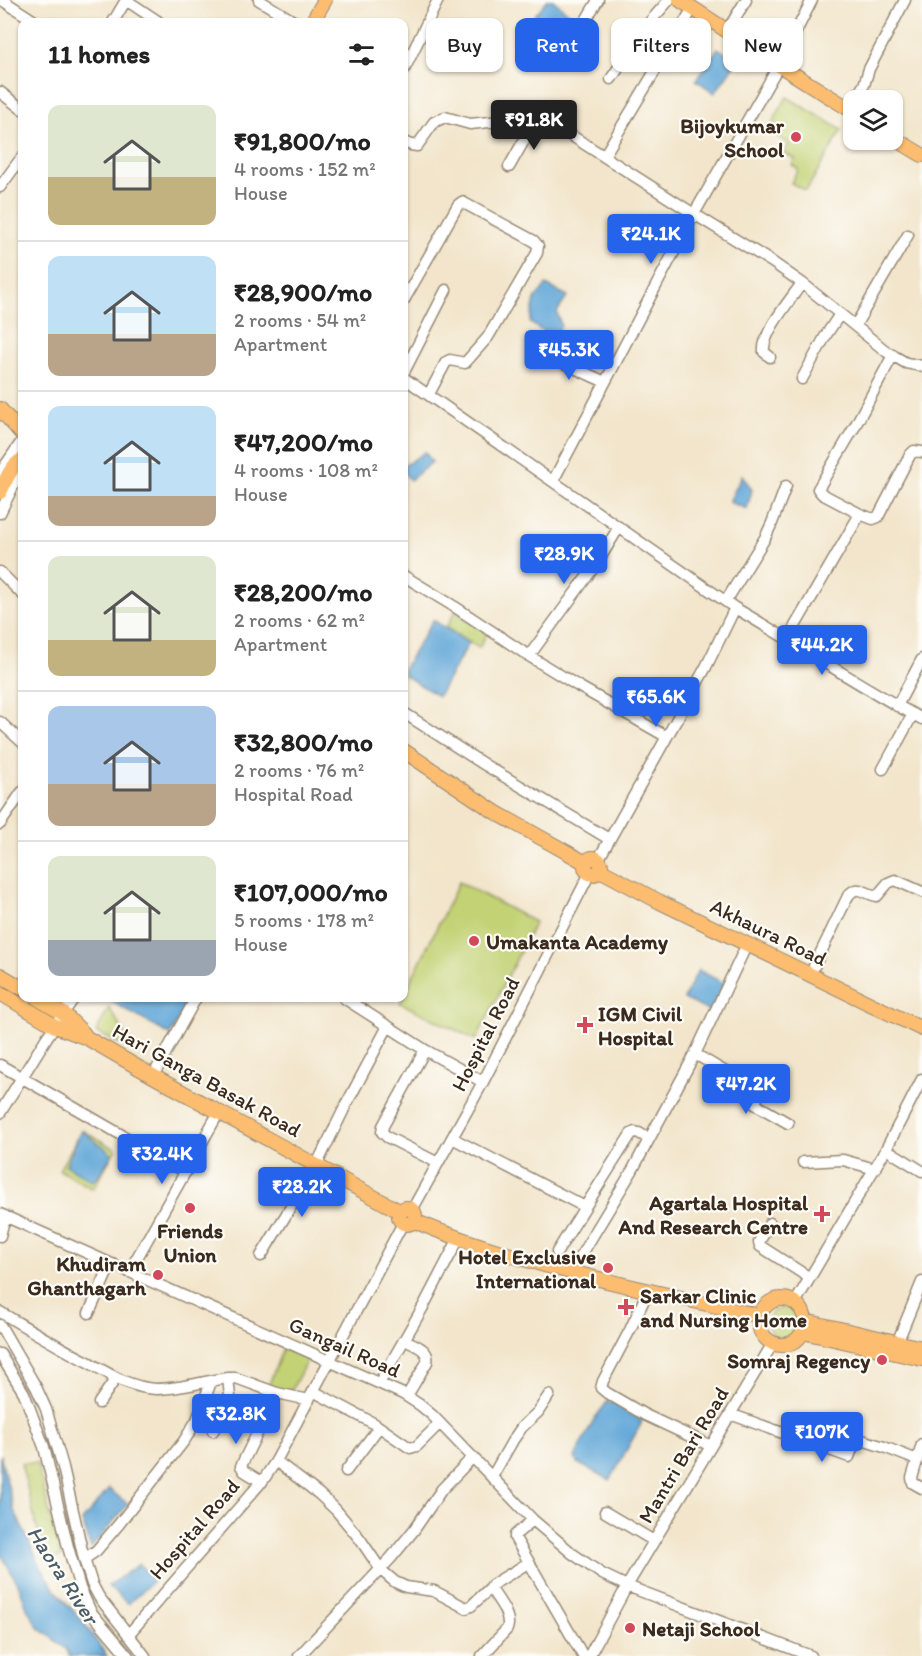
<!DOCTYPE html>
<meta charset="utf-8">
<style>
:root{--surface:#fff;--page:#f6f6f6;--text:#222;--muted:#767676;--line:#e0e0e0;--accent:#2563eb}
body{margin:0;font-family:Itim,sans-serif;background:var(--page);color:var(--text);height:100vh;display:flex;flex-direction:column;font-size:22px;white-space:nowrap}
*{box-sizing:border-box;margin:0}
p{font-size:20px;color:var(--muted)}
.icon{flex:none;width:33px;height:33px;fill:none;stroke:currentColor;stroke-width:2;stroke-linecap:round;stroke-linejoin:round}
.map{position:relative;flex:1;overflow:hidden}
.side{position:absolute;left:18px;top:18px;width:390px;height:984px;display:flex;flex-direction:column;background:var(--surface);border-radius:12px;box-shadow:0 2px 4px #0004}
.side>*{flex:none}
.banner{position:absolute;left:426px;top:18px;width:405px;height:54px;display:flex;gap:12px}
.tools{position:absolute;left:843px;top:90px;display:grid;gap:12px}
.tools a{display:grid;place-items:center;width:60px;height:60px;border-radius:12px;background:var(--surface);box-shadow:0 2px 4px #0004;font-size:30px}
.price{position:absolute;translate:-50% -51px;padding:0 14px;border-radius:6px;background:var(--accent);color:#fff;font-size:20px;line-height:39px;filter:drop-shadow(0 2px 3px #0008)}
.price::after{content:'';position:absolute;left:50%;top:36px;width:18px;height:14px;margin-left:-9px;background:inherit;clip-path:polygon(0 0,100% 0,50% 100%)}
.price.current{background:#222;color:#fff}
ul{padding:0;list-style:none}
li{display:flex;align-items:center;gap:18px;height:150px;padding:0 30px}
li+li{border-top:2px solid var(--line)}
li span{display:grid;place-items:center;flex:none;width:168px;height:120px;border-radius:12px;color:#555}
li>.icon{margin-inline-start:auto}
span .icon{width:72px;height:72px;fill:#fffc;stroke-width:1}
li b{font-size:26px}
h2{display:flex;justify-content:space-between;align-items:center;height:72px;padding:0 30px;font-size:26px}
.chip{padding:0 21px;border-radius:12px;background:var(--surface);box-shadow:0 2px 4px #0004;font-size:21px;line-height:54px}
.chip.current{background:var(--accent);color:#fff}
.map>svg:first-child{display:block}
.green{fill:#c3d274;stroke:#7f7e49;stroke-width:1.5}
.water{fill:#62a7d8;stroke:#4e687b;stroke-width:1.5}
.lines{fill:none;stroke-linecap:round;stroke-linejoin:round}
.minor-casing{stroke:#968874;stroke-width:13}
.major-casing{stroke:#968874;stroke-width:16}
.minor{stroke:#fff;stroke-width:10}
.major{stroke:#fcbd6f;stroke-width:14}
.poi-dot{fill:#d1495b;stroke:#fdfcf7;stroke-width:2}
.labels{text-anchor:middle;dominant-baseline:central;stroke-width:4.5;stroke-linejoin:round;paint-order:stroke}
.poi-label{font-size:21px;font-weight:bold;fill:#3b2a1e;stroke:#fdfcf7;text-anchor:end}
.street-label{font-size:21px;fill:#3b2a1e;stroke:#fdfcf7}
.water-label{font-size:22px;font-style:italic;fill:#4b5c68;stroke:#fdfcf7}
</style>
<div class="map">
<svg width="922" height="1656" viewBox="0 0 922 1656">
<rect width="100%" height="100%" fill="#fdfcf7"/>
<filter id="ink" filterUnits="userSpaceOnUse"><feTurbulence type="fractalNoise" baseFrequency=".0167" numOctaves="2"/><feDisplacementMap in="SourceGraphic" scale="12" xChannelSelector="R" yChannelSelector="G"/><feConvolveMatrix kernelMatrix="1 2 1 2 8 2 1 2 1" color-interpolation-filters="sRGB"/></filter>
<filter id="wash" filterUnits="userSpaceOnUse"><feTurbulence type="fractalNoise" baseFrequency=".008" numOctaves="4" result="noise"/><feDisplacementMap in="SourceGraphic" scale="24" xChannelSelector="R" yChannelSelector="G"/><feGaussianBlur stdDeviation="1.35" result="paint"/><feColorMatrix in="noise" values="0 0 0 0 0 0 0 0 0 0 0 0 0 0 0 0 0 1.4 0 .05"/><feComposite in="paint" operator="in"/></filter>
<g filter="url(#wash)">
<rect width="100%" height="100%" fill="#f2e5cb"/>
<!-- green -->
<path class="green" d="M787,97L842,130L806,191L791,183L798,169L792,165L795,159L784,153L789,144L772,133L776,126L772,123Z
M455,612L488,631L479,648L446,628Z
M459,882L535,922L476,1040L400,1003Z
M109,1008L137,1053L96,1032Z
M82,1130L116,1149L93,1189L59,1170Z
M768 1323a15 15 0 1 1 30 0a15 15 0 1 1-30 0Z
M283,1348L308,1358L291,1391L268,1387Z
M21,1463H37L61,1557L45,1560Z"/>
<!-- water -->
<path class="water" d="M547,0H553L571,15L545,47L523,30Z
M718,48L737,61L715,93L696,80Z
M546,285L568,296L557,312L561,326L555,339L530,323L535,299Z
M425,452L432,462L410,480L404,473V466Z
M742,475L752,490L747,509L729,502Z
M433,620L469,643L438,696L404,675V668Z
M698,970L726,984L712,1013L684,999Z
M105,998H190L170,1035Z
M86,1132C93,1144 103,1142 112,1155L96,1179L92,1181L66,1165L80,1133Z
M607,1402L619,1404L642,1419L641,1424L621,1460L615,1472L610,1480L577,1463L575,1457L595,1418Z
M0,1454L14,1510L42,1569L54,1588L84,1623L107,1656H70L66,1649L38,1627L28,1610L19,1586L0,1552Z
M109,1489L128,1504L91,1548L82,1521Z
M139,1564L154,1580L128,1604L108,1586Z"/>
</g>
<g filter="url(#ink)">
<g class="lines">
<defs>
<path id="minor" d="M2,0L36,22
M126,0L159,22
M259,0L295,22
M113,22L126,0
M727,31L746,0
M568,50L598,0
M404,70L438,0
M611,79L648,24L669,0
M0,92L22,109
M854,100L864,85L869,69L905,0
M404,142L411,145L417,146L434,122L445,117L470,124L520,119L547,125L572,136L694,214L772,262L802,283L887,352L906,363L922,366
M604,156L693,8
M509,167L535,121
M0,187L22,157
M404,300L458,205L462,202L534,241L538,246L537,253L488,337L465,363L450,360L446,362L429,394
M855,326L908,235
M544,354L605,382
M770,357L764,352C761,334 792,298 802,283
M404,372L446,290
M404,378L735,608C798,644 858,686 922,719
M802,379L826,335L840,314
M0,473L22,441
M553,481L694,214L779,65L812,0
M0,513L22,468
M860,514L822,494L818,489L854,428L893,355
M0,572L22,594
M404,576L455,607L529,656L578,686L667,737
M726,601L765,538L772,523L786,486
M788,638L860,514L873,519L878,517L910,455L914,451L922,452
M529,656L597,563L619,527
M897,706L922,659
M404,713L485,765L609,839
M0,722L22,742
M883,769L913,714
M0,824L22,792
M598,860L706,667L735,608
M810,975L848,896C858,883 864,894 877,896L888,883L895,880L922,892
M344,998L425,1050L483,1082
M425,1050L383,1126L382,1132L387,1137L438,1163
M695,1054L758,1091
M0,1065L186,1172
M153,1076L196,998
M761,1086L755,1104L788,1123
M0,1113L47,1037L74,998
M452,1138L585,1207L631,1134L635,1132L639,1133L649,1139
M886,1149L922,1171
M803,1162L843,1160L875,1169
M412,1210L483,1082L590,873
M0,1214L403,1394L420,1405L432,1415L533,1520L573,1554L602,1574L627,1586L811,1656
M770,1223L759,1242L760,1246L810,1278
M0,1236L5,1216
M557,1252L585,1207
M261,1256L317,1164L347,1103L388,1026
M129,1272L219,1112
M571,1272L632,1171L695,1054L747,944
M648,1291L630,1330L603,1381L601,1388L607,1393L645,1415L711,1446
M795,1303L886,1149L922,1079
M0,1312C29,1329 58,1347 88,1362C109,1374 131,1388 156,1389C181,1389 204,1381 228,1378H236L277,1393L309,1400
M89,1313L111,1264
M0,1325L36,1387L46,1409L63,1467L84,1559L92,1584L99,1597L145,1656
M405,1340C414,1345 430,1349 427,1362L407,1396
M897,1343L922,1282
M0,1354L24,1393L44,1447L68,1547L80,1588L91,1612L128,1656
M380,1382L423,1307L459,1238
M313,1391L375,1424L410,1448L417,1446L440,1423
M99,1403L116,1378
M730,1414L849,1457L856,1438L884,1447L917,1460
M213,1431L230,1396L228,1378
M922,1444L912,1478L913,1483L922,1488
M276,1461L319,1494L336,1510L360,1539L381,1570L395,1582L406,1587L434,1591L466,1608L471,1606L491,1587
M346,1471L379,1427
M492,1477L513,1440L522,1427L538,1412L549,1395
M262,1482L244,1471L241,1466L277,1393
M605,1512L654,1541
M533,1520L515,1535V1538L583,1656
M84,1559L96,1551L119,1524L184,1441L197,1420L211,1382
M128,1635L264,1479L276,1461L403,1223
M299,1656L391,1558L414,1530L442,1489L473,1457
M482,1656L507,1629C512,1616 498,1600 491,1589L492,1585L528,1563
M589,1656L627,1586L773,1343"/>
<path id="major" d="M680,0L779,65L854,112
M312,22L325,0
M892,137L922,155
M0,409L22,434
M0,492C6,480 11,466 22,460
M404,751L495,812L586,863
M585 866a8 8 0 1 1 16 0a8 8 0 1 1-16 0Z
M600,870L660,902L922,1029
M0,975L22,988
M0,993L55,1026L87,1038L153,1076L401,1212
M37,998L64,1014L84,1034
M399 1216a8 8 0 1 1 16 0a8 8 0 1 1-16 0Z
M414,1221C525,1267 644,1289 760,1316
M759 1322a23 23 0 1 1 46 0a23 23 0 1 1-46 0Z
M805,1321L922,1348
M803,1332L922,1359"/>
</defs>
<!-- minor casing -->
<use href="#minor" class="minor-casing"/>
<!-- major casing -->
<use href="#major" class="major-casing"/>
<!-- minor -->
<use href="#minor" class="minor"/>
<!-- major -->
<use href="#major" class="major"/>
</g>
</g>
<!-- markers -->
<g class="poi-dot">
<circle cx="796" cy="137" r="6"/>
<circle cx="474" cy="941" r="6"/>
<path d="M582 1016h6v6h6v6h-6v6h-6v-6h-6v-6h6z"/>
<circle cx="190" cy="1208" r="6"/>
<path d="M819 1205h6v6h6v6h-6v6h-6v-6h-6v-6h6z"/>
<circle cx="608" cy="1268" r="6"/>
<circle cx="158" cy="1275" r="6"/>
<path d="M623 1298h6v6h6v6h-6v6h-6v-6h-6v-6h6z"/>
<circle cx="882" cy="1360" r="6"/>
<circle cx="630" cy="1628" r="6"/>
</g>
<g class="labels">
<!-- poi labels -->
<g class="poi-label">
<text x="784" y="125">Bijoykumar<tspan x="784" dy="24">School</tspan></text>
<text x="486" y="941" text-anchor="start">Umakanta Academy</text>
<text x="598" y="1013" text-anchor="start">IGM Civil<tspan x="598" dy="24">Hospital</tspan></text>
<text x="808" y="1202">Agartala Hospital<tspan x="808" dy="24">And Research Centre</tspan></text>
<text x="190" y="1230" text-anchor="middle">Friends<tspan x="190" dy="24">Union</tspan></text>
<text x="596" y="1256">Hotel Exclusive<tspan x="596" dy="24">International</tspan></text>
<text x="146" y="1263">Khudiram<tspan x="146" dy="24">Ghanthagarh</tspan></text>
<text x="640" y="1295" text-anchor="start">Sarkar Clinic<tspan x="640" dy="24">and Nursing Home</tspan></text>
<text x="870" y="1360">Somraj Regency</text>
<text x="642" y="1628" text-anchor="start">Netaji School</text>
</g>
<!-- street labels -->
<g class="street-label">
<text transform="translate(769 932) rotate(26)">Akhaura Road</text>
<text transform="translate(485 1034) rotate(-63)">Hospital Road</text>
<text transform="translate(207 1080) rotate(29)">Hari Ganga Basak Road</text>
<text transform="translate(345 1347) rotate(24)">Gangail Road</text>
<text transform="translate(683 1455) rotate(-59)">Mantri Bari Road</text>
<text transform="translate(194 1529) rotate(-49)">Hospital Road</text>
</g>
<!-- water labels -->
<g class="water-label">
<text transform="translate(63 1575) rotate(57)">Haora River</text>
</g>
</g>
</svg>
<div class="tools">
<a><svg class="icon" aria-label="layers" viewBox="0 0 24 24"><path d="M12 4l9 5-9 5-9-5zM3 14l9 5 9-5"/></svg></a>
</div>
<b class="price current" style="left:534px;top:151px">₹91.8K</b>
<b class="price" style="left:651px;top:265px">₹24.1K</b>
<b class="price" style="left:569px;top:381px">₹45.3K</b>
<b class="price" style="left:564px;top:585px">₹28.9K</b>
<b class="price" style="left:822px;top:676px">₹44.2K</b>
<b class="price" style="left:656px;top:728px">₹65.6K</b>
<b class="price" style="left:746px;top:1115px">₹47.2K</b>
<b class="price" style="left:162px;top:1185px">₹32.4K</b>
<b class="price" style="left:302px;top:1218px">₹28.2K</b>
<b class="price" style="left:236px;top:1445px">₹32.8K</b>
<b class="price" style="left:822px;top:1463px">₹107K</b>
<div class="banner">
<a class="chip">Buy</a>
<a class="chip current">Rent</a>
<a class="chip">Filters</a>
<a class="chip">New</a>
</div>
<section class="side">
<h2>11 homes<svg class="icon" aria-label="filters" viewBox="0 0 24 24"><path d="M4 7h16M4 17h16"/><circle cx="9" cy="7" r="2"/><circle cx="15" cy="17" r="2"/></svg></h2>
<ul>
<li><span style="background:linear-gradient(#dfe7d0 60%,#c2b280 0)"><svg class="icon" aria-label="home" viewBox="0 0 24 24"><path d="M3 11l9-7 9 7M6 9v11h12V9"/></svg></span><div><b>₹91,800/mo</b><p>4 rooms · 152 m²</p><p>House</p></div></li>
<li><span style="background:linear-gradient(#bfe0f5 65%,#b9a48a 0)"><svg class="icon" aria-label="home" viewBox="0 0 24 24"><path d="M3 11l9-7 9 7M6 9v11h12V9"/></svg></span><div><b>₹28,900/mo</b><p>2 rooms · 54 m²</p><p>Apartment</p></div></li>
<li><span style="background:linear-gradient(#bfe0f5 75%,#b9a48a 0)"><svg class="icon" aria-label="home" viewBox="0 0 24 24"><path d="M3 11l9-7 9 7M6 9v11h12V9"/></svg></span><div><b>₹47,200/mo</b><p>4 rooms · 108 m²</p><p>House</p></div></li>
<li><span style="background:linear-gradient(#dfe7d0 70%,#c2b280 0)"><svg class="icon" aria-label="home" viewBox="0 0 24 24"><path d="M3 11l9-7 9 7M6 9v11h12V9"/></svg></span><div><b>₹28,200/mo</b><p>2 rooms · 62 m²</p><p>Apartment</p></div></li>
<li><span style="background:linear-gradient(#a9c7e8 65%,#b9a48a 0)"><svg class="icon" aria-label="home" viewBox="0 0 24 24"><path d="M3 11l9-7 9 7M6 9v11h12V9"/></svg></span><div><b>₹32,800/mo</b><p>2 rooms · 76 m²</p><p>Hospital Road</p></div></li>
<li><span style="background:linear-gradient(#dfe7d0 70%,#9aa5b1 0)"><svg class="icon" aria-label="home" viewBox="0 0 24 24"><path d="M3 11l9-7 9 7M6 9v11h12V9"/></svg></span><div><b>₹107,000/mo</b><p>5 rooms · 178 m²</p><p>House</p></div></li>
</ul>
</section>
</div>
